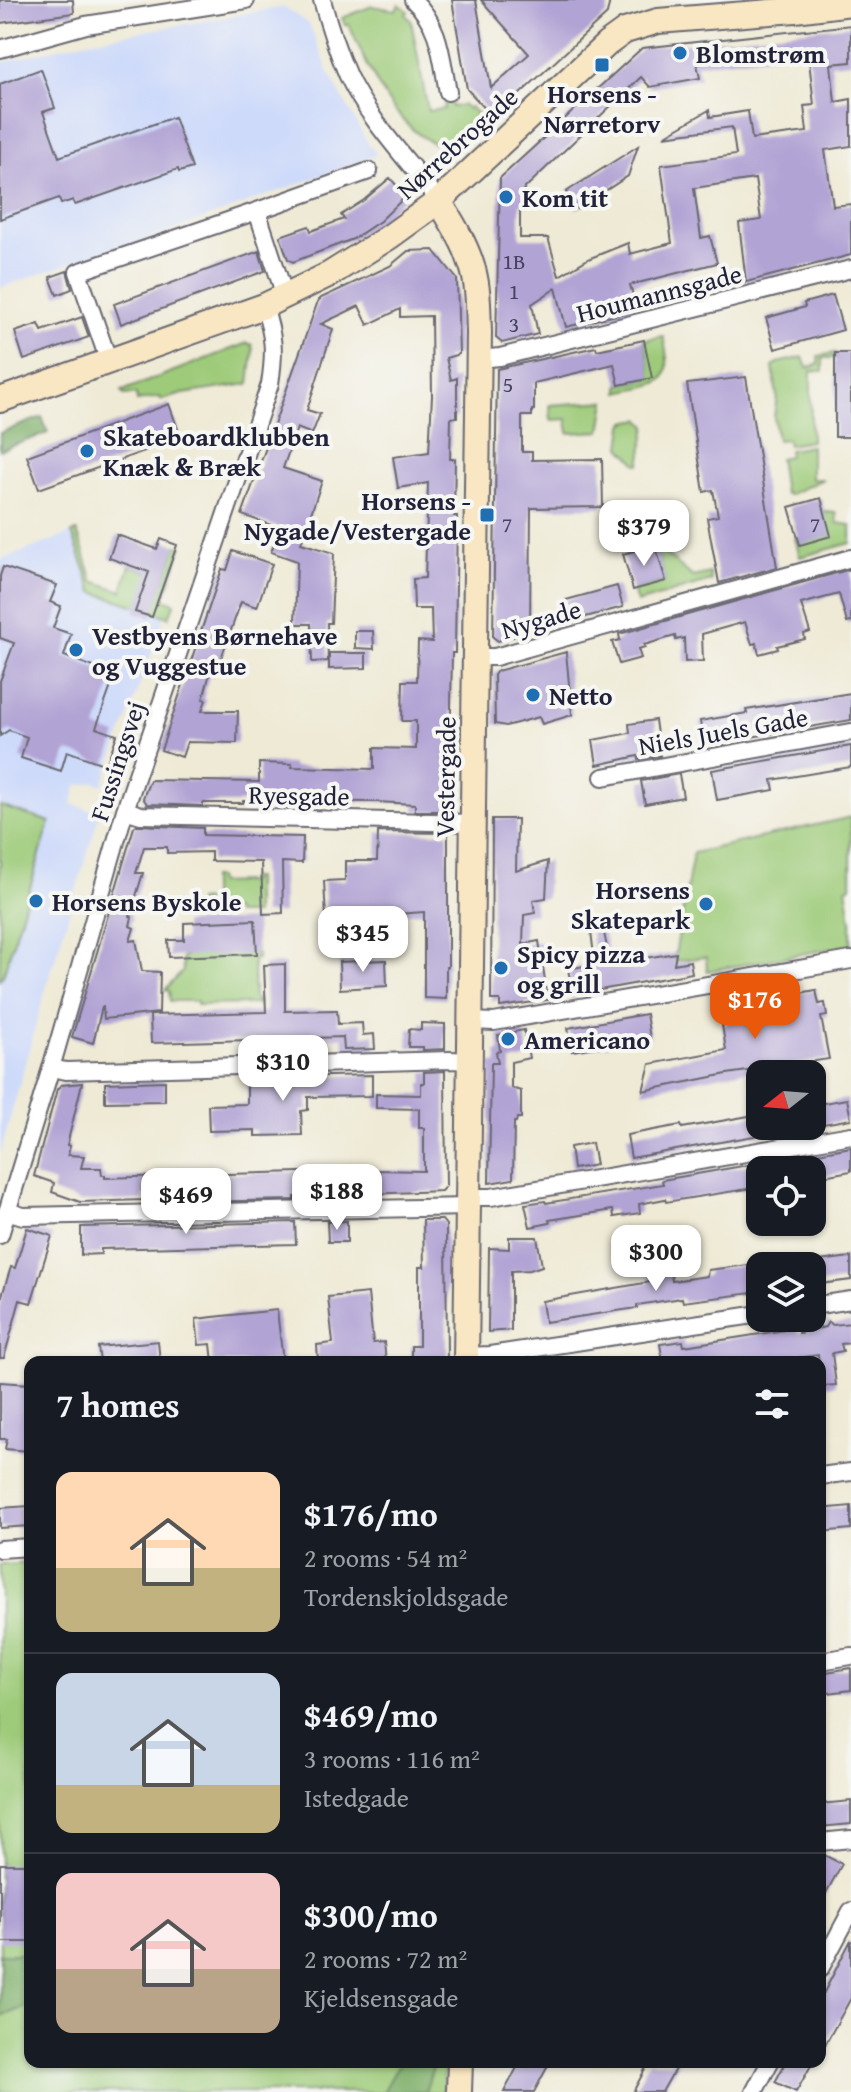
<!DOCTYPE html>
<meta charset="utf-8">
<style>
:root{--surface:#171b24;--page:#242831;--text:#f1f3f6;--muted:#9ea1a6;--line:#363941;--accent:#ea580c}
body{margin:0;font-family:"Gentium Book Plus",serif;background:var(--page);color:var(--text);height:100vh;display:flex;flex-direction:column;font-size:30px;white-space:nowrap}
*{box-sizing:border-box;margin:0}
p{font-size:26px;color:var(--muted)}
.icon{flex:none;width:44px;height:44px;fill:none;stroke:currentColor;stroke-width:2;stroke-linecap:round;stroke-linejoin:round}
.map{position:relative;flex:1;overflow:hidden}
.details{position:absolute;left:24px;top:1356px;width:802px;height:712px;display:flex;flex-direction:column;background:var(--surface);border-radius:16px;box-shadow:0 2px 6px #0004}
.details>*{flex:none}
.needle{width:52px;rotate:253deg}
.controls{position:absolute;left:746px;top:1060px;display:grid;gap:16px}
.controls a{display:grid;place-items:center;width:80px;height:80px;border-radius:16px;background:var(--surface);box-shadow:0 2px 6px #0004;font-size:40px}
.price{position:absolute;translate:-50% -68px;padding:0 18px;border-radius:16px;background:#fff;color:#222;font-size:26px;line-height:52px;filter:drop-shadow(0 2px 4px #0008)}
.price::after{content:'';position:absolute;left:50%;top:48px;width:24px;height:18px;margin-left:-12px;background:inherit;clip-path:polygon(0 0,100% 0,50% 100%)}
.price.on{background:var(--accent);color:#fff}
ul{padding:0;list-style:none}
li{display:flex;align-items:center;gap:24px;height:200px;padding:0 32px}
li+li{border-top:2px solid var(--line)}
li span{display:grid;place-items:center;flex:none;width:224px;height:160px;border-radius:16px;color:#555}
li>.icon{margin-inline-start:auto}
span .icon{width:96px;height:96px;fill:#fffc;stroke-width:1}
li b{font-size:34px}
h2{display:flex;justify-content:space-between;align-items:center;height:96px;padding:0 32px;font-size:34px}
.map>svg:first-child{display:block}
.built{fill:#cedafa}
.green{fill:#9ecb79;stroke:#60765a;stroke-width:2}
.forest{fill:#7eaf69;stroke:#506852;stroke-width:2}
.building{fill:#b1a3d4;fill-rule:evenodd}
.lines{fill:none;stroke-linecap:round;stroke-linejoin:round}
.street-casing{stroke:#6a6871;stroke-width:20}
.secondary-casing{stroke:#6a6871;stroke-width:28}
.street{stroke:#fff;stroke-width:16}
.secondary{stroke:#f9e7c3;stroke-width:24}
.poi-dot{fill:#1f6fb2;stroke:#f6f6f2;stroke-width:3}
.labels{text-anchor:middle;dominant-baseline:central;stroke-width:8;stroke-linejoin:round;paint-order:stroke}
.number-label{font-size:22px;fill:#464261}
.poi-label{font-size:26px;font-weight:bold;fill:#22223b;stroke:#f6f6f2;text-anchor:start}
.street-label{font-size:26px;fill:#22223b;stroke:#f6f6f2}
</style>
<div class="map">
<svg width="851" height="2092" viewBox="0 0 851 2092">
<rect width="100%" height="100%" fill="#f6f6f2"/>
<filter id="ink" filterUnits="userSpaceOnUse"><feTurbulence type="fractalNoise" baseFrequency=".0125" numOctaves="2"/><feDisplacementMap in="SourceGraphic" scale="16" xChannelSelector="R" yChannelSelector="G"/><feConvolveMatrix kernelMatrix="1 2 1 2 8 2 1 2 1" color-interpolation-filters="sRGB"/></filter>
<filter id="wash" filterUnits="userSpaceOnUse"><feTurbulence type="fractalNoise" baseFrequency=".006" numOctaves="4" result="noise"/><feDisplacementMap in="SourceGraphic" scale="32" xChannelSelector="R" yChannelSelector="G"/><feGaussianBlur stdDeviation="1.8" result="paint"/><feColorMatrix in="noise" values="0 0 0 0 0 0 0 0 0 0 0 0 0 0 0 0 0 1.4 0 .05"/><feComposite in="paint" operator="in"/></filter>
<g filter="url(#wash)">
<rect width="100%" height="100%" fill="#efead5"/>
<!-- built -->
<path class="built" d="M284,7L309,24L330,75L366,140L377,155L97,258L95,254L0,288V63L81,42Z
M72,533L93,592L165,616L103,785L94,782L82,785L78,784L72,804L100,813L46,988L0,1155V560Z"/>
<!-- green -->
<path class="green" d="M399,4L408,11L406,15L411,20L428,111L445,109L444,104L451,102L452,107L463,105L468,109L470,107L487,124L480,131L477,129L454,147C401,147 366,65 349,24L345,25L342,18L372,6L396,10Z
M663,336C674,386 665,382 619,392V385L651,378L644,340Z
M247,343L252,345L253,351L249,384L183,394L162,400L159,397L137,401L136,394L124,395L122,391Z
M835,353V358H823V371H811V441L788,445L787,439L777,440L774,417L777,397L773,367L778,363L803,357L807,368L819,364L818,356Z
M606,401L601,431L569,433L567,419L551,420L550,405Z
M640,419L647,426L640,464H637L621,447L624,425L626,422Z
M811,446V479H823L788,495L784,493L779,458L789,456V450Z
M824,512L836,513L837,523L851,525V543L800,557L795,539L798,537L800,544Z
M77,531L93,581L122,591L130,565L149,572L158,597L177,545L182,546L164,599L175,603L169,617L93,592L72,533Z
M655,545L693,577L710,573L711,581L637,603L633,590L665,581Z
M0,806L50,822L3,976L0,979Z
M851,817V886L846,888L851,921V945L707,971L706,957L674,961L693,853Z
M211,878H217L218,883L250,882V878H255V914H235L234,910H217V915H197V901L211,900Z
M197,944L257,954V959L253,960L254,999L258,1000V1004L197,1005V1001H170L169,991L165,990L183,971L182,959Z
M30,1563V2062H445L443,2092H0V1565Z"/>
<!-- forest -->
<path class="forest" d="M42,417L48,433L0,450V433Z
M0,1954H30V2005L0,2017Z
M400,2062H435L425,2092H383Z"/>
<g id="blocks">
<!-- building -->
<path class="building" d="M0,0H73L74,13L0,23Z
M452,0H476L491,88L529,54L481,0H610L607,14L496,116L491,115L467,89Z
M851,25V62L831,64L835,102L851,99V146L825,150L833,206L851,204V255L746,282L739,223L761,220L755,179L694,188L701,238L710,236L717,263L630,285L637,310L566,327L556,288L532,304L538,334L502,343L496,338L500,178L642,48ZM808,52L814,105L804,106L807,132L752,139L748,111L710,117L709,110L664,136L732,127L736,155L661,165L672,243L630,254L628,243L588,259L559,276L548,238H520V205L529,197L523,190L641,77L650,87L700,78L697,64Z
M41,69L55,108L43,112L59,157L174,117L192,168L179,172L178,169L75,205L73,200L61,204L59,198L0,219V84Z
M638,146L628,176L577,209L566,192Z
M390,178L406,196L380,221L353,239L293,262L288,259L280,236L309,226L311,231L344,219L341,215L364,200Z
M434,250L457,279L459,354L446,358L451,380L457,378V417L451,418L450,459H455L454,516H457L455,653H452L449,811H415V804L376,802L243,801V803H203V806L147,804L143,798L150,780L259,782V763L292,764V767L374,769V748L416,749V721H402L403,681H417L418,641L432,642L431,609H414L413,579L425,578L428,483L398,488L393,457L429,452L432,396L431,316L400,317V309L368,325L359,306L321,324L333,329L307,410L320,414L312,434L297,428L283,468L322,481L301,543L334,553L331,623H327L328,661L312,662L311,624H295L297,561L271,552L280,528L242,515L318,301L321,298L390,266L408,251Z
M259,251L265,271L121,324L114,304Z
M67,271L72,289L57,295L50,277Z
M833,295L843,330L775,349L766,318L805,307L804,303Z
M82,317L89,337L24,360L15,332L39,324L42,331Z
M644,340L652,378L619,385L614,364L534,383V410H532V416H522V452H532V460L602,459L603,507L531,508L530,632L498,641L493,637L497,369L596,347L597,350Z
M835,353H851V437H835Z
M746,377L777,567L719,583L707,518L718,516L713,490L704,492L687,384Z
M169,404L181,438L39,489L27,456Z
M821,498L831,536L800,545L789,507Z
M117,535L157,549L161,539L177,545L152,617L135,612L149,572L109,558Z
M655,545L666,581L633,590L623,554Z
M233,551L272,564L257,607L241,602L215,675L210,673L203,699L206,700L202,711H238L237,743L187,742L182,757L161,750L222,569L227,570Z
M3,567L57,585L50,602L61,606L53,628L71,634L64,656L115,675L96,728L117,735L106,765L67,751L61,771L21,758L27,737L9,730L0,736V681L14,643L0,638V576Z
M851,569V622L847,623L839,594L801,604L810,632L804,634L805,639L777,646L778,649L759,654L756,643L752,644L745,622L702,634L703,661L685,662L684,638L676,640L675,636L644,645L645,647L638,649L641,658L619,664L612,642L620,640L619,634Z
M617,586L623,607L567,622L566,600Z
M355,631H373L374,649L355,648Z
M566,652L572,715L542,724L539,717L506,726L495,724L494,675L497,671Z
M329,653H366V668L329,669Z
M851,693V720L704,745L700,721L747,713L746,710Z
M655,720L660,756L639,759L638,756L597,765L593,740L630,733L629,724Z
M851,746V767L772,780L774,790L717,800L712,770Z
M679,774L683,797L645,804L641,781Z
M492,819H517L516,871L548,861L546,898L533,900L535,913L524,915L523,944L539,941L548,1000L500,1007V1000H491Z
M137,825L203,828V835L303,837L302,863L282,862L283,913L263,914L261,862L211,861V852L167,853V847H144L136,873H143L130,916L132,917L130,926L134,928L130,941L136,940L142,971L160,972L159,1013L104,1019L103,1007H102L93,1043L72,1037L134,827Z
M378,832L448,833V967H446V999L424,998V912L396,914L397,941L375,943L374,915L326,918L324,881L345,880V861H377Z
M255,920L257,954L169,957L168,940H184V923Z
M603,928L611,967L645,961V958L676,953L674,964L690,961L692,973L573,995L568,969L595,964L591,931Z
M386,960L387,986L340,989L339,962Z
M285,964V1011L337,1010L338,1024L362,1023L363,1035L374,1034L375,1049L344,1050L343,1037L151,1043L150,1015L266,1012L264,965Z
M816,990L819,1004L825,1003L827,1016L821,1017L829,1059L727,1074L643,1091L650,1064L726,1050L722,1025L727,1024L724,1007Z
M646,1014L650,1038L572,1051L568,1028Z
M421,1023L445,1024V1049L423,1050V1047H408L409,1029L421,1030Z
M524,1030L529,1058L511,1062V1088L521,1091V1118H517L516,1122H514L513,1179L489,1183L491,1063H498L496,1052L500,1051L498,1035Z
M445,1071L446,1186L441,1191L295,1197V1200L192,1202L191,1175L374,1170L424,1171V1128H419V1109L376,1108V1094L421,1095V1083H424V1072Z
M372,1075V1096L308,1097V1110L301,1111L302,1135L255,1136V1130L209,1131L208,1105L247,1104V1078Z
M165,1081V1101L105,1102V1083Z
M82,1083L67,1145L70,1146L68,1155L84,1156L81,1168H101L102,1175H105V1178L165,1176L166,1196L143,1195L144,1200L80,1202L52,1192L54,1183L34,1176L57,1089L61,1085Z
M847,1099L851,1119L812,1126V1105Z
M760,1114V1135L631,1158L627,1135L681,1125L682,1128Z
M592,1143L596,1165L573,1169L570,1147Z
M851,1147V1171L812,1178V1170H763L762,1163Z
M760,1163V1187L666,1202L665,1199L639,1204L640,1213L614,1217L613,1210L549,1220L550,1223L530,1227L525,1204L545,1201L546,1203L663,1184L662,1180Z
M423,1220H442L446,1225L447,1362H411V1346H419V1267H424Z
M347,1221V1242H328L327,1222Z
M295,1222L296,1244L101,1249V1254L81,1255V1227Z
M27,1228L52,1236L31,1303L20,1300L4,1358H0V1302L11,1267L15,1268Z
M509,1237H537L542,1266L530,1270L511,1271V1330L488,1332L489,1248L509,1249Z
M851,1257V1280L812,1285V1262Z
M756,1264L760,1292L683,1302L682,1298L637,1305V1308L545,1322L542,1301L650,1282L648,1271L670,1268L672,1281L707,1276L708,1270Z
M368,1293L373,1343L384,1342L386,1362H318L317,1345L333,1343L328,1297Z
M277,1310L283,1362H213L211,1344L199,1345L196,1319Z
M828,1322L833,1325L851,1323V1343L841,1344L843,1351L832,1353L836,1385L823,1386L818,1355L767,1362H663L660,1344L683,1341L684,1346L798,1328L799,1333L825,1327Z
M158,1341L160,1362H100L98,1347Z
M0,1382L30,1384V1451L5,1449L7,1439H0Z
M30,1506V1526L0,1528V1508Z
M851,1506V1529L820,1532V1509Z
M851,1668V1690L820,1694V1673Z
M851,1801V1824L820,1827V1804Z
M820,1853L842,1864L820,1904Z
M0,1864H30V1942H0Z
M851,1940V1998L820,2054V2000Z
M520,2062H550L534,2092H504Z
M649,2062H679L662,2092H633Z
M786,2062H813L796,2092L775,2082Z"/>
</g>
</g>
<g filter="url(#ink)">
<use href="#blocks" fill-opacity="0" stroke="#6a6871" stroke-width="2"/>
<g class="lines">
<defs>
<path id="street" d="M322,0C329,26 337,51 348,76C370,122 408,160 439,201
M413,0C441,26 441,57 448,92
M0,49L86,25L246,0
M257,211L285,296
M478,359L500,357L851,269
M109,362L78,272L257,211L369,171
M475,657H495L851,558
M603,777L851,732
M125,810L141,815L472,823
M471,1021L494,1022L851,960
M51,1068L66,1071L450,1060L471,1061
M469,1197H491L851,1135
M7,1211L23,1216L469,1207
M0,1235L51,1068L125,810L270,384C275,351 274,337 264,306
M812,1306L851,1300
M466,1356L490,1355L760,1314
M820,1476L851,1472
M0,1549L30,1547
M820,1661L851,1656
M820,1842L851,1839
M820,1969L851,1911
M754,2092L770,2062"/>
<path id="secondary" d="M439,201C451,221 464,241 471,263C479,285 478,309 479,332L466,1362
M0,400L264,306L330,274L389,237L439,201L607,44L625,31L658,21L795,10L851,3
M459,2092L460,2062"/>
</defs>
<!-- street casing -->
<use href="#street" class="street-casing"/>
<!-- secondary casing -->
<use href="#secondary" class="secondary-casing"/>
<!-- street -->
<use href="#street" class="street"/>
<!-- secondary -->
<use href="#secondary" class="secondary"/>
</g>
</g>
<!-- markers -->
<g class="poi-dot">
<circle cx="680" cy="53" r="8"/>
<rect x="594" y="57" width="16" height="16" rx="4"/>
<circle cx="506" cy="197" r="8"/>
<circle cx="87" cy="451" r="8"/>
<rect x="479" y="507" width="16" height="16" rx="4"/>
<circle cx="76" cy="650" r="8"/>
<circle cx="533" cy="695" r="8"/>
<circle cx="36" cy="901" r="8"/>
<circle cx="706" cy="904" r="8"/>
<circle cx="501" cy="968" r="8"/>
<circle cx="508" cy="1039" r="8"/>
</g>
<g class="labels">
<!-- number labels -->
<g class="number-label">
<text x="514" y="261">1B</text>
<text x="514" y="291">1</text>
<text x="514" y="324">3</text>
<text x="508" y="384">5</text>
<text x="507" y="524">7</text>
<text x="815" y="524">7</text>
</g>
<!-- poi labels -->
<g class="poi-label">
<text x="696" y="53">Blomstrøm</text>
<text x="602" y="93" text-anchor="middle">Horsens -<tspan x="602" dy="30">Nørretorv</tspan></text>
<text x="522" y="197">Kom tit</text>
<text x="103" y="436">Skateboardklubben<tspan x="103" dy="30">Knæk &amp; Bræk</tspan></text>
<text x="471" y="500" text-anchor="end">Horsens -<tspan x="471" dy="30">Nygade/Vestergade</tspan></text>
<text x="92" y="635">Vestbyens Børnehave<tspan x="92" dy="30">og Vuggestue</tspan></text>
<text x="549" y="695">Netto</text>
<text x="690" y="889" text-anchor="end">Horsens<tspan x="690" dy="30">Skatepark</tspan></text>
<text x="52" y="901">Horsens Byskole</text>
<text x="517" y="953">Spicy pizza<tspan x="517" dy="30">og grill</tspan></text>
<text x="524" y="1039">Americano</text>
</g>
<!-- street labels -->
<g class="street-label">
<text transform="translate(457 143) rotate(-42)">Nørrebrogade</text>
<text transform="translate(659 293) rotate(-14)">Houmannsgade</text>
<text transform="translate(541 619) rotate(-16)">Nygade</text>
<text transform="translate(723 731) rotate(-10)">Niels Juels Gade</text>
<text transform="translate(117 761) rotate(-72)">Fussingsvej</text>
<text transform="translate(445 777) rotate(-89)">Vestergade</text>
<text transform="translate(299 795) rotate(1)">Ryesgade</text>
</g>
</g>
</svg>
<div class="controls">
<a><svg class="needle" viewBox="-14 -14 28 28"><path d="M0-13l5 13h-10z" fill="#e53935"/><path d="M0 13l5-13h-10z" fill="#9ea1a6"/></svg></a>
<a><svg class="icon" aria-label="locate" viewBox="0 0 24 24"><circle cx="12" cy="12" r="6"/><path d="M12 2v4M12 18v4M2 12h4M18 12h4"/></svg></a>
<a><svg class="icon" aria-label="layers" viewBox="0 0 24 24"><path d="M12 4l9 5-9 5-9-5zM3 14l9 5 9-5"/></svg></a>
</div>
<b class="price" style="left:644px;top:568px">$379</b>
<b class="price" style="left:363px;top:974px">$345</b>
<b class="price on" style="left:755px;top:1041px">$176</b>
<b class="price" style="left:283px;top:1103px">$310</b>
<b class="price" style="left:337px;top:1232px">$188</b>
<b class="price" style="left:186px;top:1236px">$469</b>
<b class="price" style="left:656px;top:1293px">$300</b>
<section class="details">
<h2>7 homes<svg class="icon" aria-label="filters" viewBox="0 0 24 24"><path d="M4 7h16M4 17h16"/><circle cx="9" cy="7" r="2"/><circle cx="15" cy="17" r="2"/></svg></h2>
<ul>
<li><span style="background:linear-gradient(#ffd9b3 60%,#c2b280 0)"><svg class="icon" aria-label="home" viewBox="0 0 24 24"><path d="M3 11l9-7 9 7M6 9v11h12V9"/></svg></span><div><b>$176/mo</b><p>2 rooms · 54 m²</p><p>Tordenskjoldsgade</p></div></li>
<li><span style="background:linear-gradient(#c9d6e8 70%,#c2b280 0)"><svg class="icon" aria-label="home" viewBox="0 0 24 24"><path d="M3 11l9-7 9 7M6 9v11h12V9"/></svg></span><div><b>$469/mo</b><p>3 rooms · 116 m²</p><p>Istedgade</p></div></li>
<li><span style="background:linear-gradient(#f6c9c9 60%,#b9a48a 0)"><svg class="icon" aria-label="home" viewBox="0 0 24 24"><path d="M3 11l9-7 9 7M6 9v11h12V9"/></svg></span><div><b>$300/mo</b><p>2 rooms · 72 m²</p><p>Kjeldsensgade</p></div></li>
</ul>
</section>
</div>
